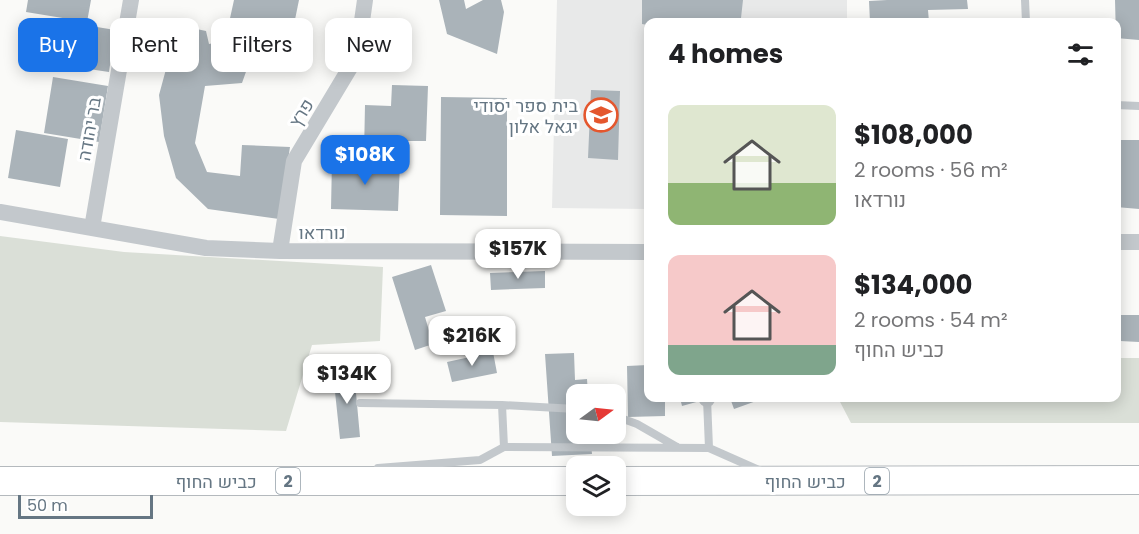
<!DOCTYPE html>
<meta charset="utf-8">
<style>
:root{--surface:#fff;--page:#f6f6f6;--text:#202124;--muted:#757577;--accent:#1a73e8}
body{margin:0;font-family:Poppins,Heebo,sans-serif;background:var(--page);color:var(--text);height:100vh;display:flex;flex-direction:column;font-size:22px;white-space:nowrap}
*{box-sizing:border-box;margin:0}
p{font-size:20px;color:var(--muted)}
.icon{flex:none;width:33px;height:33px;fill:none;stroke:currentColor;stroke-width:2;stroke-linecap:round;stroke-linejoin:round}
.map{position:relative;flex:1;overflow:hidden}
.drawer{position:absolute;left:644px;top:18px;width:477px;height:384px;display:flex;flex-direction:column;background:var(--surface);border-radius:12px;box-shadow:0 3px 15px #0003}
.drawer>*{flex:none}
.guide{position:absolute;left:18px;top:18px;width:536px;height:54px;display:flex;gap:12px}
.needle{width:39px;rotate:75deg}
.fabs{position:absolute;left:566px;top:384px;display:grid;gap:12px}
.fabs a{display:grid;place-items:center;width:60px;height:60px;border-radius:12px;background:var(--surface);box-shadow:0 3px 15px #0003;font-size:30px}
.scale{position:absolute;left:18px;bottom:15px;width:135px;box-sizing:border-box;padding-left:6px;border:3px solid #657683;border-top:0;font-size:16px;line-height:21px;white-space:nowrap;color:#657683;-webkit-text-stroke:4px #fff;paint-order:stroke}
.price{position:absolute;translate:-50% -51px;padding:0 14px;border-radius:12px;background:#fff;color:#222;font-size:20px;line-height:39px;filter:drop-shadow(0 2px 3px #0008)}
.price::after{content:'';position:absolute;left:50%;top:36px;width:18px;height:14px;margin-left:-9px;background:inherit;clip-path:polygon(0 0,100% 0,50% 100%)}
.price.active{background:var(--accent);color:#fff}
ul{padding:0;list-style:none}
li{display:flex;align-items:center;gap:18px;height:150px;padding:0 24px}
li span{display:grid;place-items:center;flex:none;width:168px;height:120px;border-radius:12px;color:#555}
li>.icon{margin-inline-start:auto}
span .icon{width:72px;height:72px;fill:#fffc;stroke-width:1}
li b{font-size:26px}
h2{display:flex;justify-content:space-between;align-items:center;height:72px;padding:0 24px;font-size:26px}
.tag{padding:0 21px;border-radius:12px;background:var(--surface);box-shadow:0 3px 15px #0003;font-size:21px;line-height:54px}
.tag.active{background:var(--accent);color:#fff}
.map>svg:first-child{display:block}
.built{fill:#e8e9e9}
.green{fill:#dadfd7}
.building{fill:#aab3b9}
.lines{fill:none;stroke-linecap:round;stroke-linejoin:round}
.motorway-casing{stroke:#b4b9bd;stroke-width:30}
.service{stroke:#c3c8cc;stroke-width:8}
.minor{stroke:#c3c8cc;stroke-width:16}
.motorway{stroke:#fff;stroke-width:28}
.labels{text-anchor:middle;dominant-baseline:central;stroke-width:6;stroke-linejoin:round;paint-order:stroke}
.shield{fill:#fff;stroke:#939fa8;stroke-width:1.5}
.shield-label{font-size:16px;font-weight:bold;fill:#657683}
.poi-label{font-size:18px;fill:#657683;stroke:#fff;text-anchor:end}
.street-label{font-size:18px;fill:#657683;stroke:#fff}
</style>
<div class="map">
<svg width="1139" height="534" viewBox="0 0 1139 534">
<rect width="100%" height="100%" fill="#fafaf8"/>
<!-- built -->
<path class="built" d="M557,0H847V22H648V209L552,208Z"/>
<!-- green -->
<path class="green" d="M0,236L124,252L383,267L380,341L312,345L286,431L0,422Z
M1116,358H1139V423H851L838,398H1116Z"/>
<!-- building -->
<path class="building" d="M28,0H91L87,22L26,12Z
M234,0H299L290,44L227,32Z
M439,0H464L466,9L483,0H501L504,12L497,54L447,34Z
M642,0H743L741,18L727,22H648V25L642,24Z
M887,0H967L968,9L928,10L929,22H870L869,1Z
M1115,0H1139V40L1116,38Z
M61,21L115,30L109,72L55,64Z
M178,25L206,31L209,44L237,38L257,41L242,83L205,86L195,143L207,172L240,176L242,145L290,147L279,219L208,209L176,178L164,136L159,95Z
M53,77L108,86L99,142L44,133Z
M392,85L428,86L426,141H402L401,155L364,154L365,105L391,106Z
M591,90L620,91L618,160L588,158Z
M441,97L507,98V216L440,215Z
M16,130L68,139L60,187L8,178Z
M1116,140H1139V209L1116,207Z
M332,160L400,163L398,211L331,209Z
M431,265L446,311L425,317L433,344L415,350L392,277Z
M545,271V288L491,290L490,273Z
M1121,315H1139V342L1120,341Z
M493,352L497,373L452,382L447,362Z
M574,353L575,380L587,379L588,394H576V434H590L592,454L552,456L545,354Z
M648,365V398H665V416L628,417L627,366Z
M354,371L360,437L340,439L333,373Z
M680,398H699L700,401L682,406Z
M730,398H765L734,409Z"/>
<g class="lines">
<defs>
<path id="motorway" d="M0,481H576
M615,481L1139,480"/>
</defs>
<!-- motorway casing -->
<use href="#motorway" class="motorway-casing"/>
<!-- service -->
<path class="service" d="M1025,0L1026,22
M1116,105L1139,106
M360,403L502,405
M615,416L637,424L677,447
M504,447L502,405L576,409
M709,448L761,471
M378,468L480,460L504,447L709,448L707,399"/>
<!-- minor -->
<path class="minor" d="M0,212L206,248L280,251L648,252
M92,228L131,0
M1116,242H1139
M280,251L294,161L357,56L365,0
M706,398L707,399"/>
<!-- motorway -->
<use href="#motorway" class="motorway"/>
</g>
<!-- icons -->
<defs>
<symbol id="school-ring" viewBox="-11 -11 22 22"><circle r="9.5" fill="#fff" stroke="#e4572e" stroke-width="1.5"/><path d="M0-5L7-2L0 1L-7-2ZM-4 1L0 2.5L4 1V4Q0 6-4 4Z" fill="#e4572e"/></symbol>
</defs>
<g fill-rule="evenodd">
<use href="#school-ring" x="582" y="96" width="38" height="38"/>
</g>
<g class="labels">
<!-- shield labels -->
<g class="shield">
<rect x="276" y="468" width="24" height="26" rx="4.5"/>
<rect x="865" y="468" width="24" height="26" rx="4.5"/>
</g>
<g class="shield-label">
<text x="288" y="481">2</text>
<text x="877" y="481">2</text>
</g>
<!-- poi labels -->
<g class="poi-label">
<text x="578" y="105">בית ספר יסודי<tspan x="578" dy="21">יגאל אלון</tspan></text>
</g>
<!-- street labels -->
<g class="street-label">
<text transform="translate(301 113) rotate(-58)">פרץ</text>
<text transform="translate(89 129) rotate(-80)">בר יהודה</text>
<text x="322" y="232">נורדאו</text>
<text x="216" y="481">כביש החוף</text>
<text x="805" y="481">כביש החוף</text>
</g>
</g>
</svg>
<div class="fabs">
<a><svg class="needle" viewBox="-14 -14 28 28"><path d="M0-13l5 13h-10z" fill="#e53935"/><path d="M0 13l5-13h-10z" fill="#757577"/></svg></a>
<a><svg class="icon" aria-label="layers" viewBox="0 0 24 24"><path d="M12 4l9 5-9 5-9-5zM3 14l9 5 9-5"/></svg></a>
</div>
<div class="scale">50 m</div>
<b class="price active" style="left:365px;top:186px">$108K</b>
<b class="price" style="left:518px;top:280px">$157K</b>
<b class="price" style="left:472px;top:367px">$216K</b>
<b class="price" style="left:347px;top:405px">$134K</b>
<div class="guide">
<a class="tag active">Buy</a>
<a class="tag">Rent</a>
<a class="tag">Filters</a>
<a class="tag">New</a>
</div>
<section class="drawer">
<h2>4 homes<svg class="icon" aria-label="filters" viewBox="0 0 24 24"><path d="M4 7h16M4 17h16"/><circle cx="9" cy="7" r="2"/><circle cx="15" cy="17" r="2"/></svg></h2>
<ul>
<li><span style="background:linear-gradient(#dfe7d0 65%,#8fb573 0)"><svg class="icon" aria-label="home" viewBox="0 0 24 24"><path d="M3 11l9-7 9 7M6 9v11h12V9"/></svg></span><div><b>$108,000</b><p>2 rooms · 56 m²</p><p>נורדאו</p></div></li>
<li><span style="background:linear-gradient(#f6c9c9 75%,#7fa58c 0)"><svg class="icon" aria-label="home" viewBox="0 0 24 24"><path d="M3 11l9-7 9 7M6 9v11h12V9"/></svg></span><div><b>$134,000</b><p>2 rooms · 54 m²</p><p>כביש החוף</p></div></li>
</ul>
</section>
</div>
